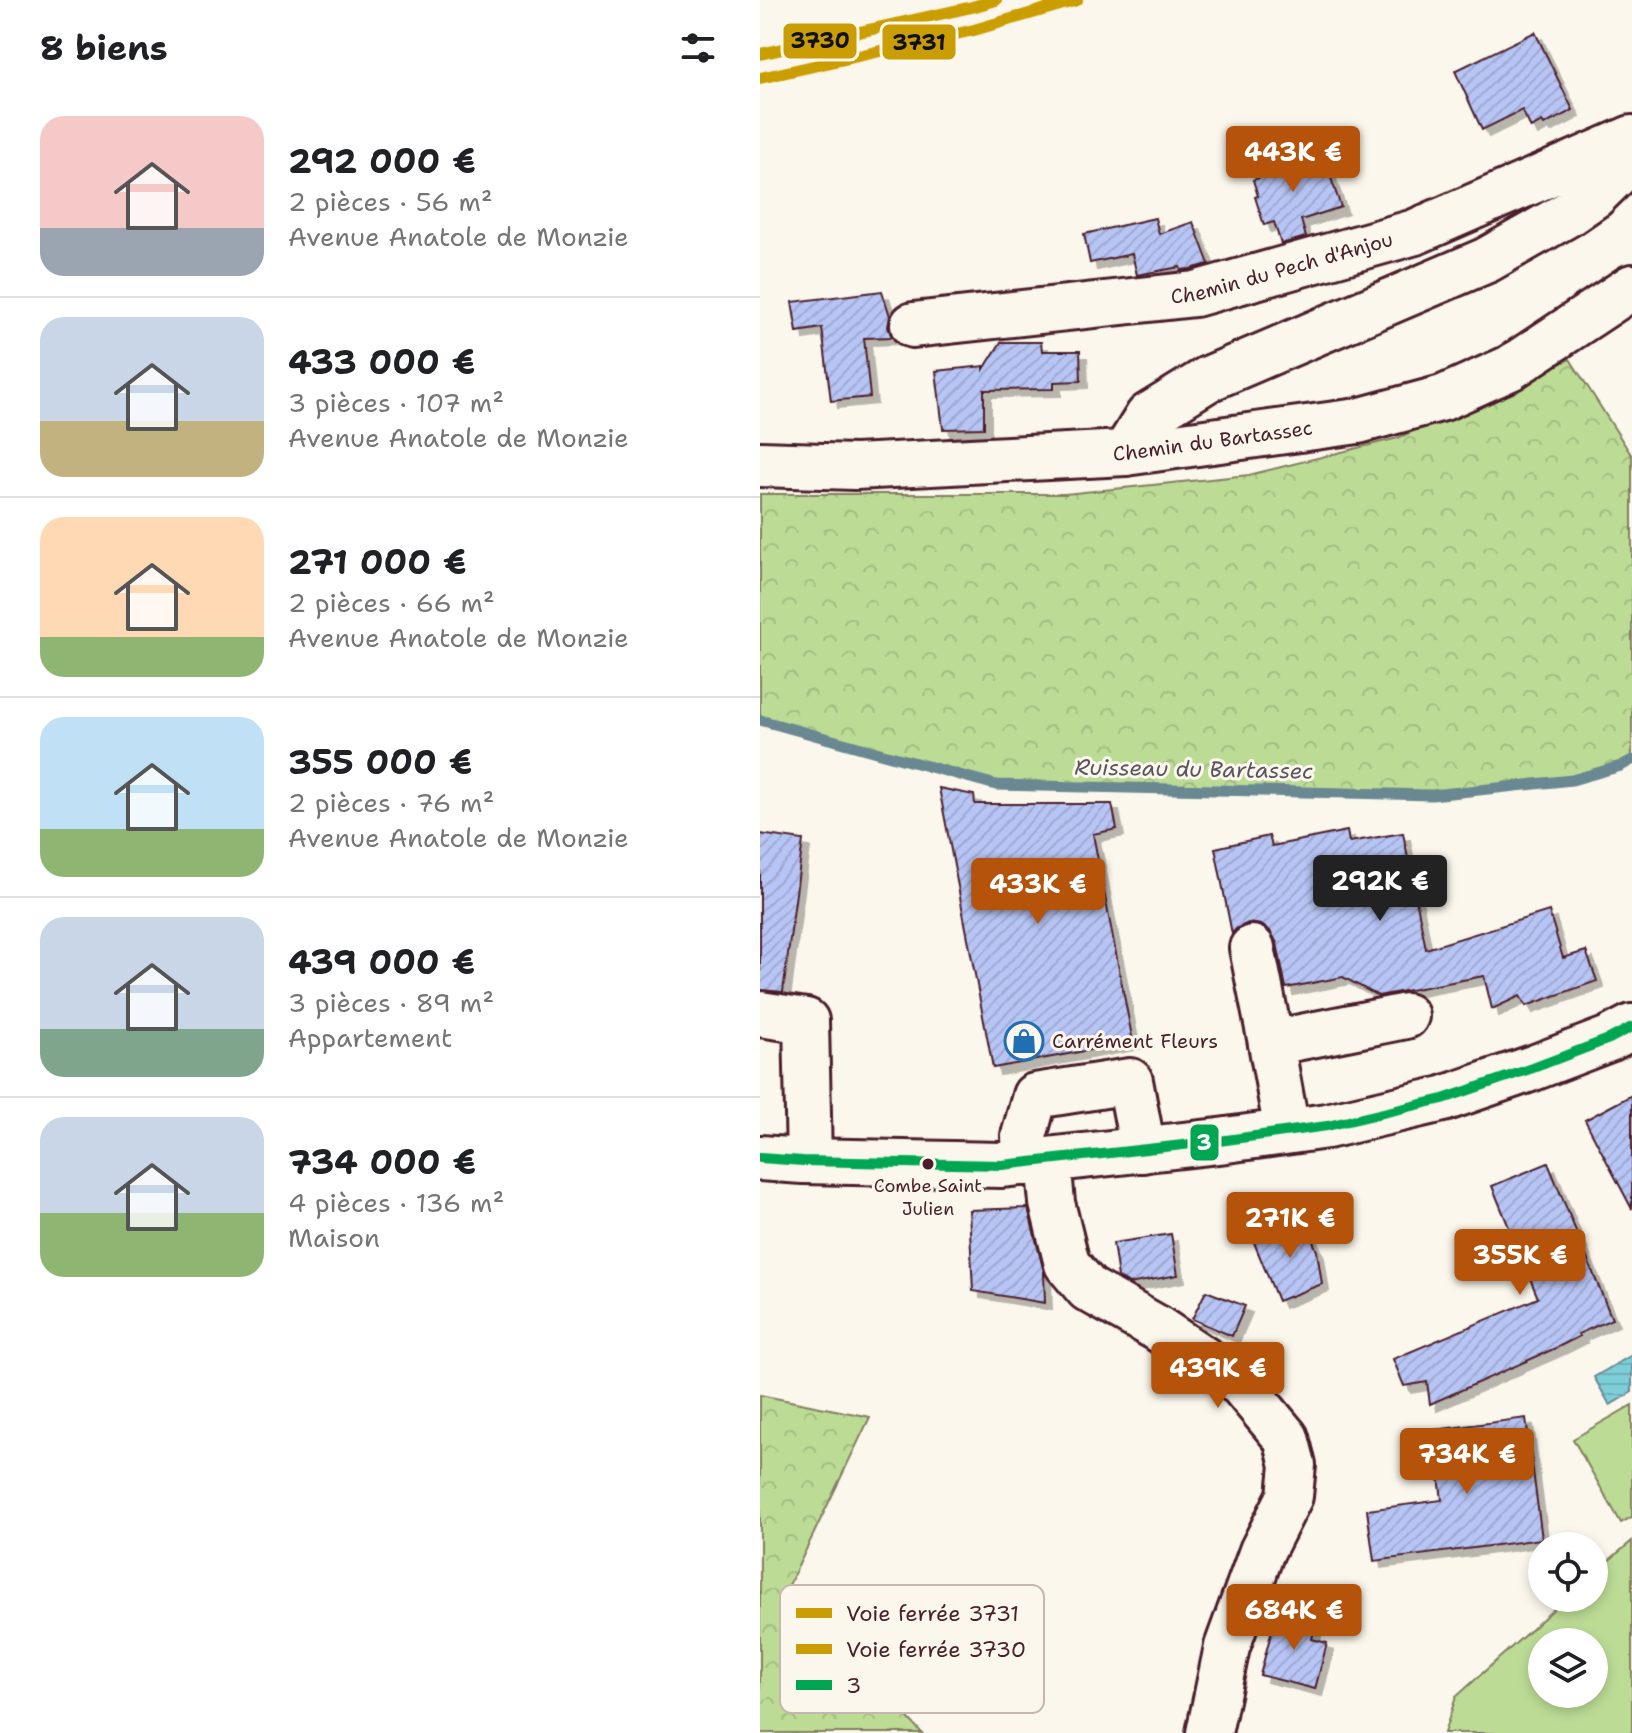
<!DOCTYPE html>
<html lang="fr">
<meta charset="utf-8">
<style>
:root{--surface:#fff;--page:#f6f6f6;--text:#202124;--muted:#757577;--line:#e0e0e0;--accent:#b45309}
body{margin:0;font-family:"Shantell Sans",sans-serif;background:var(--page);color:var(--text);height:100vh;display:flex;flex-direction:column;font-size:30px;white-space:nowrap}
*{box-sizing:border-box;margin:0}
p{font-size:26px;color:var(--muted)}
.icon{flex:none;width:44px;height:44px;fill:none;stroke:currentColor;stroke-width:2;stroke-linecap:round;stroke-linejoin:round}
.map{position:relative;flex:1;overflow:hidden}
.details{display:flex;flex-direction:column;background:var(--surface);width:760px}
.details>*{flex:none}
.tools{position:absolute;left:768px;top:1532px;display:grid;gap:16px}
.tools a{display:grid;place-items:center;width:80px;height:80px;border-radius:50%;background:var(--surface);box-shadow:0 4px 12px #0003;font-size:40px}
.price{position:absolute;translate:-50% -68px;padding:0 18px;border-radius:8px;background:var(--accent);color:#fff;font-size:26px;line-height:52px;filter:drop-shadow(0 2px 4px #0008)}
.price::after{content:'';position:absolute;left:50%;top:48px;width:24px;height:18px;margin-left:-12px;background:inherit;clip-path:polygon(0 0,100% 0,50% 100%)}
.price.on{background:#222;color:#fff}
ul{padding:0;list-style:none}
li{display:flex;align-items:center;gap:24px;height:200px;padding:0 40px}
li+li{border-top:2px solid var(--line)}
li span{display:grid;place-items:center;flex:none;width:224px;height:160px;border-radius:24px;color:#555}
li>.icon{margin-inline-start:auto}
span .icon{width:96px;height:96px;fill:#fffc;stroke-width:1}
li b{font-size:34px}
h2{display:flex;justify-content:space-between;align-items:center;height:96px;padding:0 40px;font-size:34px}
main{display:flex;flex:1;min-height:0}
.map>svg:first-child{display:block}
.green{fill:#bcdc95;stroke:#837e60;stroke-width:2;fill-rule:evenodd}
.forest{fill:url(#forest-crowns);stroke:#837e60;stroke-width:2}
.water{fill:url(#water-rules);stroke:#698892;stroke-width:2}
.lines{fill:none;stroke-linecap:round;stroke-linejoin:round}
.stream{stroke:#698892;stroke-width:11}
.building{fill:url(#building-hatch);stroke:#4a1f2b;stroke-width:2;filter:url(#shadow)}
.minor-casing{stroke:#4a1f2b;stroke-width:50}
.major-casing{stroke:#4a1f2b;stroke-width:50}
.minor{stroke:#fbf7ec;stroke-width:44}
.major{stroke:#fbf7ec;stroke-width:44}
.bus-1-casing{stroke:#fbf7ec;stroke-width:16}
.bus-1{stroke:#00a651;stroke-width:10}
.rail-1-casing{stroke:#fbf7ec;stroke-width:18}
.rail-2-casing{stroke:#fbf7ec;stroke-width:18}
.rail-1{stroke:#ca9d04;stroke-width:12}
.rail-2{stroke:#ca9d04;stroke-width:12}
.bus-dot{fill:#4a1f2b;stroke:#fbf7ec;stroke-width:3}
.labels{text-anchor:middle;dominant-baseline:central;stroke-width:6;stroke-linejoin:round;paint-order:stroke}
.bus-label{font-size:18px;fill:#4a1f2b;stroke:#fbf7ec}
.street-label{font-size:20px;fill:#4a1f2b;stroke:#fbf7ec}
.poi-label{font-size:20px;fill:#4a1f2b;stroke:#fbf7ec;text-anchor:start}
.water-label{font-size:22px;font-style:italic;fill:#59545f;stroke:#fbf7ec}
.key{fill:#fbf7ec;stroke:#c6b6b2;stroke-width:2}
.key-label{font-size:22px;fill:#4a1f2b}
.line-badge{stroke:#fbf7ec;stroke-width:3}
.badge-label{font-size:22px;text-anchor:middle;font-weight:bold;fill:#fff}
.pale-badge-label{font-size:22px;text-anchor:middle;font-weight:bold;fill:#111}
</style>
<main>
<section class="details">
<h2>8 biens<svg class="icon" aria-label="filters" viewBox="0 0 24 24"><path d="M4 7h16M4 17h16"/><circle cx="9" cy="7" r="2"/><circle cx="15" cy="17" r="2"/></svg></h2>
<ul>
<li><span style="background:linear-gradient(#f6c9c9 70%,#9aa5b1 0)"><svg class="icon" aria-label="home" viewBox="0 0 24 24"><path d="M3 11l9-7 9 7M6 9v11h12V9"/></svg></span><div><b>292 000 €</b><p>2 pièces · 56 m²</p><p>Avenue Anatole de Monzie</p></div></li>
<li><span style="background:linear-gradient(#c9d6e8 65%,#c2b280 0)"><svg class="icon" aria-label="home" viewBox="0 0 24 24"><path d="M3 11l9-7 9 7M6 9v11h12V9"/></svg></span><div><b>433 000 €</b><p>3 pièces · 107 m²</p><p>Avenue Anatole de Monzie</p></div></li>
<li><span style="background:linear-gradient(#ffd9b3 75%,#8fb573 0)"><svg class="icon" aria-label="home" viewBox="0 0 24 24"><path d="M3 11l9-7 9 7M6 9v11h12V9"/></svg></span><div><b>271 000 €</b><p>2 pièces · 66 m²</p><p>Avenue Anatole de Monzie</p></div></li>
<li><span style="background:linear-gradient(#bfe0f5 70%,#8fb573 0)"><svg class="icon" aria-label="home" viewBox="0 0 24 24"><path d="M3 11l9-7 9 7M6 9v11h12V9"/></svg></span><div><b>355 000 €</b><p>2 pièces · 76 m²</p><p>Avenue Anatole de Monzie</p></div></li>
<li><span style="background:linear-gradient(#c9d6e8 70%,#7fa58c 0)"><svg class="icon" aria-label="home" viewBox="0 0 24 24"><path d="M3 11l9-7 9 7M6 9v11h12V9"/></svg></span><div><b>439 000 €</b><p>3 pièces · 89 m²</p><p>Appartement</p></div></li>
<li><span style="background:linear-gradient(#c9d6e8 60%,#8fb573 0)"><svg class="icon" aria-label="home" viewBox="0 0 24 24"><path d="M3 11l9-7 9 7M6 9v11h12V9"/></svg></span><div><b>734 000 €</b><p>4 pièces · 136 m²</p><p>Maison</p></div></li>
</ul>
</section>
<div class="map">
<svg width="872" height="1733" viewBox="0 0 872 1733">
<defs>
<pattern id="forest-crowns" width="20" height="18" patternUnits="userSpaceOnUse" patternTransform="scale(2)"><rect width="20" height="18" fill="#bcdc95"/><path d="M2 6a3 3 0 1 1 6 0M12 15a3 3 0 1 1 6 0" fill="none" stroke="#a3bc81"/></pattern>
<pattern id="water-rules" width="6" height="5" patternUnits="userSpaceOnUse" patternTransform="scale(2)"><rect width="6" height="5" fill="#7dced7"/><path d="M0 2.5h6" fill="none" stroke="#6eb0b9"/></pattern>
<pattern id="building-hatch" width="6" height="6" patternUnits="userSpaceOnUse" patternTransform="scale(2)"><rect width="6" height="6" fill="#b7c5f5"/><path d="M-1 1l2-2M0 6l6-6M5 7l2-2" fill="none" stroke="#9fa9d2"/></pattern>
<filter id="shadow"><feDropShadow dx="7" dy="7" stdDeviation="0" flood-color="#0004"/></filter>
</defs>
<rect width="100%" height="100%" fill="#fbf7ec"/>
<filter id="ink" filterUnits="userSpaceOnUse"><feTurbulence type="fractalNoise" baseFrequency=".0125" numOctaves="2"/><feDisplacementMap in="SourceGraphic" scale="16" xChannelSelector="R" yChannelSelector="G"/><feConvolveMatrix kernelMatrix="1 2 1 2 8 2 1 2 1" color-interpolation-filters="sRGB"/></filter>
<g filter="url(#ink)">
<!-- green -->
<path class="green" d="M872,1405V1517L861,1523L813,1439Z
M872,1541V1733H684L696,1697L806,1598H834V1573ZM834,1642V1694H782V1642Z"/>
<!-- forest -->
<path class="forest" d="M810,359L872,456V760L861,766L812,780L672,795L236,785L0,720V494H305L489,475L638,438Z
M0,1395L110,1417L28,1587L162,1733H0Z"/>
<!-- water -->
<path class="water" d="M872,1355V1392L850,1405L834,1377Z"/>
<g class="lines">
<!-- stream -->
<path class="stream" d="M0,720L236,785L672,795L812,780L861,766L872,760"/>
</g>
<!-- building -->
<path class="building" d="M775,32L813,110L784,125L782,122L771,128L762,110L722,130L695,71Z
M520,152L525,168L563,155L581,207L541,220L546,237L521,244L514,222L504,225L495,197L498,196L493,180L499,178L493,162Z
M395,218L399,234L433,222L449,264L430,269L421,270L420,267L377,275L372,254L330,263L324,234Z
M122,291L130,316L128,327L132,337L104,338L110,397L71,401L62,328L37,332L32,302Z
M241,342H281L282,351H320L321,381L294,382V389L224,390V428L183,429L176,371L224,366V369Z
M179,788L214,795L215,804H352L357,829L333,834L373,1042L233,1068Z
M587,831L589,842L643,833L666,949L789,911L803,958L826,951L837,981L766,1006L760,996L732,1009L724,976L618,996L583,977L526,988L517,943L510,931L501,925L488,923L476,929L472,934L455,848L509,836L512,846Z
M0,834L43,840L23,992L0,990Z
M872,1095V1209L825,1120Z
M788,1163L852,1319L818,1334L820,1336L798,1347L670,1404L667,1382L644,1386L633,1359L778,1298L732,1186Z
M268,1208L284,1272L285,1303L213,1291L209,1210Z
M544,1219L557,1251L562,1284L518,1301L493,1240Z
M411,1234L418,1275L369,1284L358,1277L353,1243Z
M446,1291L485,1306L472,1336L432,1319Z
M766,1418L782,1539L614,1561L607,1510L682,1500L673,1430Z
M187,1583L256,1618L234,1660L198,1642L199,1640L166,1623Z
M517,1611L556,1622L552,1639L567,1643L555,1689L500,1675Z"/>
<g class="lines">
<defs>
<g id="minor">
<path id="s1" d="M153,325L435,294L655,232L872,138"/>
<path d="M365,453L388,416L448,379L727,260L808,214L834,196L872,159"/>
<path id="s2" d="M0,464L95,467L365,453L598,421L683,398L750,368L872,287"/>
<path d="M492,948L511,1043"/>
<path d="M0,1014L46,1021L49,1161"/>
<path d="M527,1131L511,1043L646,1016"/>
<path d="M288,1160L292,1203L307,1264L328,1289L397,1328L481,1384L526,1438L533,1465L530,1496L502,1551L467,1647L449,1733"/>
<path d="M265,1163L264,1136L275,1096L370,1081L383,1150"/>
</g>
<path id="major" d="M0,1158L43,1161L242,1165L459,1141L567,1126L683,1099L773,1068L849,1039L872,1027"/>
</defs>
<!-- minor casing -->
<use href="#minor" class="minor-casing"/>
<!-- major casing -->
<use href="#major" class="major-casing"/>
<!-- minor -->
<use href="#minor" class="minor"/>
<!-- major -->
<use href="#major" class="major"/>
<defs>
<path id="bus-1" d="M0,1158L43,1161L242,1165L459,1141L567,1126L683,1099L773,1068L849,1039L872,1027"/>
</defs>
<!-- bus-1 casing -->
<use href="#bus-1" class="bus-1-casing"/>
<!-- bus-1 -->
<use href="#bus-1" class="bus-1"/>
<defs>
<path id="rail-1" d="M0,78L214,30L317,0"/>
<path id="rail-2" d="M0,54L212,7L236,0"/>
</defs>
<!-- rail-1 casing -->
<use href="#rail-1" class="rail-1-casing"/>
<!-- rail-2 casing -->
<use href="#rail-2" class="rail-2-casing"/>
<!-- rail-1 -->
<use href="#rail-1" class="rail-1"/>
<!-- rail-2 -->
<use href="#rail-2" class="rail-2"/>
</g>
</g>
<!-- icons -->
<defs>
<symbol id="shop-ring" viewBox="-11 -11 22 22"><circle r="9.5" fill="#fbf7ec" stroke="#1f6fb2" stroke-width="1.5"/><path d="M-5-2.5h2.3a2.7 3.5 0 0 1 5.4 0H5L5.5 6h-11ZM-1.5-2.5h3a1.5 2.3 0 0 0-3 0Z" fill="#1f6fb2"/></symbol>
</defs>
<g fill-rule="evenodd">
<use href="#shop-ring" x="242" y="1019" width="44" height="44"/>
</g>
<!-- markers -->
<circle class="bus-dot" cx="168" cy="1164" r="7"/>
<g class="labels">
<!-- bus labels -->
<g class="bus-label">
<text x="168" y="1186">Combe Saint<tspan x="168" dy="23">Julien</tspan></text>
</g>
<!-- street labels -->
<g class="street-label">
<text stroke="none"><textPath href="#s1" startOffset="374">Chemin du Pech d'Anjou</textPath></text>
<text stroke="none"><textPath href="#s2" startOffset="454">Chemin du Bartassec</textPath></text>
</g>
<!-- poi labels -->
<g class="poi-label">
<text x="292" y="1041">Carrément Fleurs</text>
</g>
<!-- water labels -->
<g class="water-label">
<text transform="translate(434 769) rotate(1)">Ruisseau du Bartassec</text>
</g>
</g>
<!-- legend -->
<rect x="20" y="1585" width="264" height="128" rx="12" class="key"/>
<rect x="36" y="1608" width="36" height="10" fill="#ca9d04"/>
<rect x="36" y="1644" width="36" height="10" fill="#ca9d04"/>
<rect x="36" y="1680" width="36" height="10" fill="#00a651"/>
<g class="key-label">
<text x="86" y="1621">Voie ferrée 3731</text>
<text x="86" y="1657">Voie ferrée 3730</text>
<text x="86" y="1693">3</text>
</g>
<g class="line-badge">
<rect x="22" y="22" width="76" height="38" rx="8" fill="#ca9d04"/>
<rect x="121" y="23" width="76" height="38" rx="8" fill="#ca9d04"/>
<rect x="429" y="1123" width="31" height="39" rx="8" fill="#00a651"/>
</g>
<g class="badge-label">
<text x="444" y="1150">3</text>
</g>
<g class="pale-badge-label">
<text x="60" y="48">3730</text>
<text x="159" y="50">3731</text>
</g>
</svg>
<div class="tools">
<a><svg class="icon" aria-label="locate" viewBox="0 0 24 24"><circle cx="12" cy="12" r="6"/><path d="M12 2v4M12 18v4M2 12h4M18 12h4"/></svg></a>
<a><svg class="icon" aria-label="layers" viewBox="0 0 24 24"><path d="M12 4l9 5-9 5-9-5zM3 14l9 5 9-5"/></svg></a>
</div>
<b class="price" style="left:533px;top:194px">443K €</b>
<b class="price on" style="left:620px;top:923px">292K €</b>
<b class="price" style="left:278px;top:926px">433K €</b>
<b class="price" style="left:530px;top:1260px">271K €</b>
<b class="price" style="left:760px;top:1297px">355K €</b>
<b class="price" style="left:458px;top:1410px">439K €</b>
<b class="price" style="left:707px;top:1496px">734K €</b>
<b class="price" style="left:534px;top:1652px">684K €</b>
</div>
</main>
